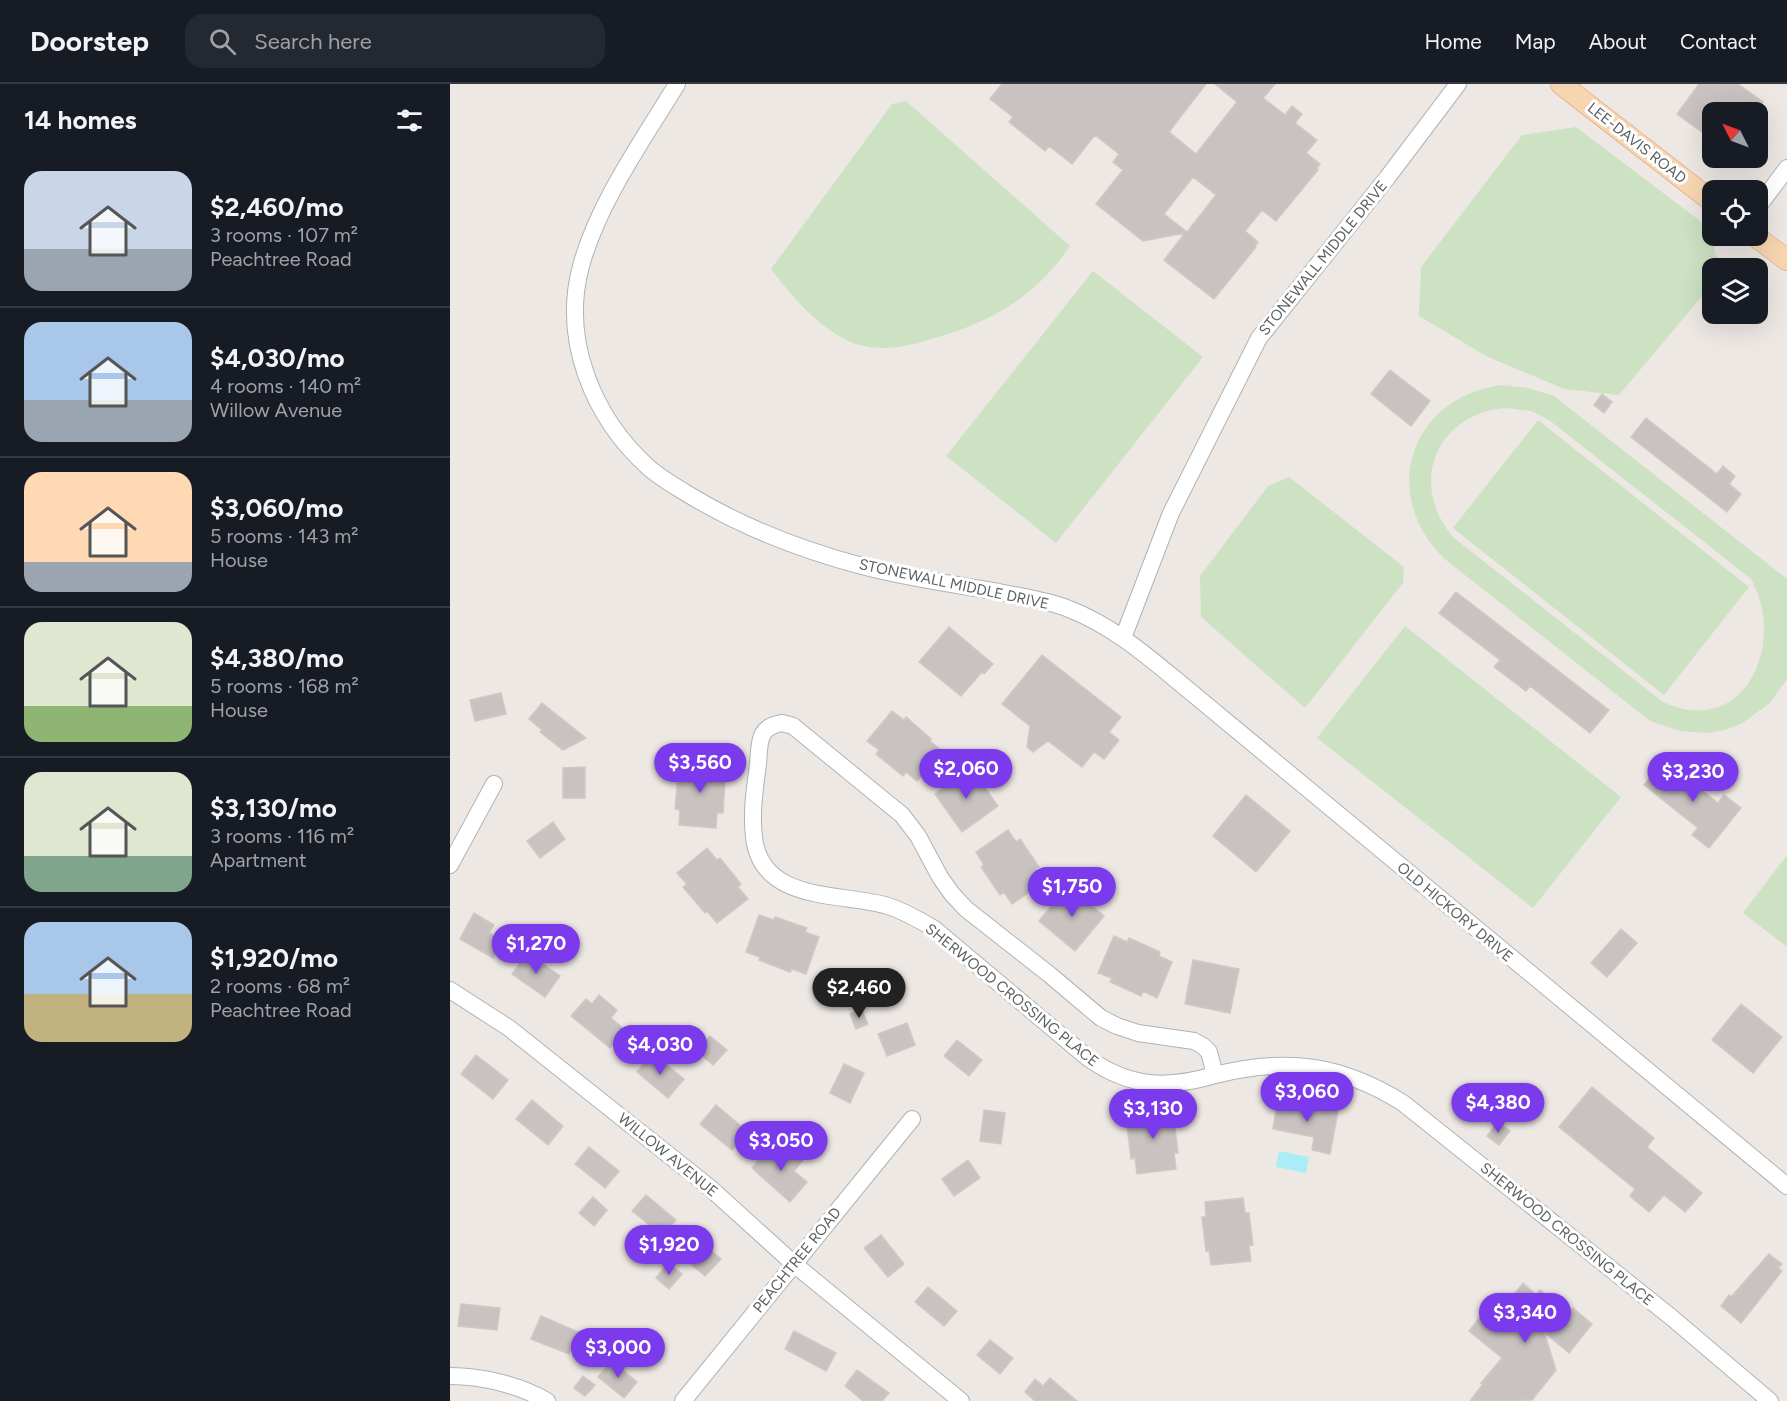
<!DOCTYPE html>
<meta charset="utf-8">
<style>
:root{--surface:#171b24;--page:#242831;--text:#f1f3f6;--muted:#9ea1a6;--line:#363941;--accent:#7c3aed}
body{margin:0;font-family:Figtree,sans-serif;background:var(--page);color:var(--text);height:100vh;display:flex;flex-direction:column;font-size:22px;white-space:nowrap}
*{box-sizing:border-box;margin:0}
p{font-size:20px;color:var(--muted)}
.icon{flex:none;width:33px;height:33px;fill:none;stroke:currentColor;stroke-width:2;stroke-linecap:round;stroke-linejoin:round}
.map{position:relative;flex:1;overflow:hidden}
.panel{display:flex;flex-direction:column;background:var(--surface);width:450px}
.panel>*{flex:none}
.needle{width:39px;rotate:312deg}
.tools{position:absolute;left:1252px;top:18px;display:grid;gap:12px}
.tools a{display:grid;place-items:center;width:66px;height:66px;border-radius:12px;background:var(--surface);box-shadow:0 6px 24px #0002;font-size:30px}
.price{position:absolute;translate:-50% -51px;padding:0 14px;border-radius:21px;background:var(--accent);color:#fff;font-size:20px;line-height:39px;filter:drop-shadow(0 2px 3px #0008)}
.price::after{content:'';position:absolute;left:50%;top:36px;width:18px;height:14px;margin-left:-9px;background:inherit;clip-path:polygon(0 0,100% 0,50% 100%)}
.price.on{background:#222;color:#fff}
ul{padding:0;list-style:none}
li{display:flex;align-items:center;gap:18px;height:150px;padding:0 24px}
li+li{border-top:2px solid var(--line)}
li span{display:grid;place-items:center;flex:none;width:168px;height:120px;border-radius:18px;color:#555}
li>.icon{margin-inline-start:auto}
span .icon{width:72px;height:72px;fill:#fffc;stroke-width:1}
li b{font-size:26px}
h2{display:flex;justify-content:space-between;align-items:center;height:72px;padding:0 24px;font-size:26px}
header{display:flex;align-items:center;gap:36px;box-sizing:border-box;height:84px;padding:0 30px;background:var(--surface);border-bottom:2px solid var(--line)}
header strong{font-size:28px}
nav{display:flex;gap:33px;margin-inline-start:auto;font-size:21px}
.search{width:420px;height:54px;background:var(--page);display:flex;align-items:center;gap:15px;box-sizing:border-box;padding:0 21px;border-radius:18px;color:var(--muted);font-size:22px}
main{display:flex;flex:1;min-height:0}
.map>svg:first-child{display:block}
.green{fill:#cde2c3;fill-rule:evenodd}
.water{fill:#abedf6}
.building{fill:#c8c3c1;stroke:#d1c8c3;stroke-width:1.5;fill-rule:evenodd}
.lines{fill:none;stroke-linecap:round;stroke-linejoin:round}
.minor-casing{stroke:#afb3b5;stroke-width:18}
.major-casing{stroke:#e29a68;stroke-width:22}
.minor{stroke:#fff;stroke-width:16}
.major{stroke:#f6d5b0;stroke-width:21}
.labels{text-anchor:middle;dominant-baseline:central;stroke-width:6;stroke-linejoin:round;paint-order:stroke}
.street-label{font-size:15px;fill:#5c6163;stroke:#fff}
</style>
<header>
<strong>Doorstep</strong>
<div class="search"><svg class="icon" aria-label="search" viewBox="0 0 24 24"><circle cx="10" cy="10" r="6"/><path d="M15 15l6 6"/></svg>Search here</div>
<nav><a>Home</a><a>Map</a><a>About</a><a>Contact</a></nav>
</header>
<main>
<section class="panel">
<h2>14 homes<svg class="icon" aria-label="filters" viewBox="0 0 24 24"><path d="M4 7h16M4 17h16"/><circle cx="9" cy="7" r="2"/><circle cx="15" cy="17" r="2"/></svg></h2>
<ul>
<li><span style="background:linear-gradient(#c9d6e8 65%,#9aa5b1 0)"><svg class="icon" aria-label="home" viewBox="0 0 24 24"><path d="M3 11l9-7 9 7M6 9v11h12V9"/></svg></span><div><b>$2,460/mo</b><p>3 rooms · 107 m²</p><p>Peachtree Road</p></div></li>
<li><span style="background:linear-gradient(#a9c7e8 65%,#9aa5b1 0)"><svg class="icon" aria-label="home" viewBox="0 0 24 24"><path d="M3 11l9-7 9 7M6 9v11h12V9"/></svg></span><div><b>$4,030/mo</b><p>4 rooms · 140 m²</p><p>Willow Avenue</p></div></li>
<li><span style="background:linear-gradient(#ffd9b3 75%,#9aa5b1 0)"><svg class="icon" aria-label="home" viewBox="0 0 24 24"><path d="M3 11l9-7 9 7M6 9v11h12V9"/></svg></span><div><b>$3,060/mo</b><p>5 rooms · 143 m²</p><p>House</p></div></li>
<li><span style="background:linear-gradient(#dfe7d0 70%,#8fb573 0)"><svg class="icon" aria-label="home" viewBox="0 0 24 24"><path d="M3 11l9-7 9 7M6 9v11h12V9"/></svg></span><div><b>$4,380/mo</b><p>5 rooms · 168 m²</p><p>House</p></div></li>
<li><span style="background:linear-gradient(#dfe7d0 70%,#7fa58c 0)"><svg class="icon" aria-label="home" viewBox="0 0 24 24"><path d="M3 11l9-7 9 7M6 9v11h12V9"/></svg></span><div><b>$3,130/mo</b><p>3 rooms · 116 m²</p><p>Apartment</p></div></li>
<li><span style="background:linear-gradient(#a9c7e8 60%,#c2b280 0)"><svg class="icon" aria-label="home" viewBox="0 0 24 24"><path d="M3 11l9-7 9 7M6 9v11h12V9"/></svg></span><div><b>$1,920/mo</b><p>2 rooms · 68 m²</p><p>Peachtree Road</p></div></li>
</ul>
</section>
<div class="map">
<svg width="1337" height="1317" viewBox="0 0 1337 1317">
<rect width="100%" height="100%" fill="#ede8e4"/>
<!-- green -->
<path class="green" d="M456,17L620,162C585,214 538,240 478,256C454,263 431,268 406,260C372,248 342,213 321,185L442,20Z
M1126,43L1262,146L1265,170L1276,184H1263V199L1169,311L1114,305L1036,272L969,232L971,183L1072,51Z
M643,187L753,273L606,459L496,372Z
M1052,301L1078,304L1104,312L1337,495V595L1320,619L1291,640L1275,646L1259,649L1230,647L1200,637L996,476C928,413 959,313 1052,301ZM1056,324L1081,327L1099,336L1301,495C1337,559 1295,656 1213,618L1004,454C957,401 986,329 1056,324Z
M1088,336L1299,503L1214,611L1003,444Z
M839,393L954,483L953,499L855,624L751,533L750,492L818,402Z
M955,542L1171,713L1083,824L867,654Z
M1337,771V863L1293,829Z"/>
<!-- water -->
<path class="water" d="M829,1067L859,1073L856,1089L826,1083Z"/>
<!-- building -->
<path class="building" d="M552,0H756L719,48L746,70L787,18L765,0H825L813,14L835,31L842,22L852,30L845,39L867,56L856,69L870,80L867,84L868,86L826,137L812,126L795,147L808,158L805,162L806,163L764,215L714,176L735,149L693,157L646,120L673,86L663,78L669,70L645,51L622,80L599,62L595,67L559,38L563,33L540,15ZM743,93L766,111L737,148L714,130Z
M1249,0H1288L1313,18L1305,28H1263V56L1227,30Z
M940,286L980,317L961,342L921,310Z
M1152,310L1162,318L1154,329L1144,321Z
M1196,334L1267,390L1273,382L1285,392L1279,400L1291,410L1277,428L1181,353Z
M1006,508L1159,626L1140,649L1080,602L1076,607L1044,583L1050,576L989,529Z
M499,543L543,580L534,590L532,588L511,612L469,578Z
M592,571L671,633L659,648L669,656L654,675L644,668L632,683L598,657L583,668L577,663L580,642L552,620Z
M51,609L56,630L25,637L20,616Z
M92,619L136,654L113,666L90,648L92,646L79,635Z
M442,627L454,636L456,633L481,655L480,657L492,667L467,697L456,688L453,692L426,670L429,666L417,657Z
M1214,676L1268,719L1274,711L1291,724L1259,764L1242,751L1248,744L1194,701Z
M233,677L272,680L271,696H275L273,729H267L266,744L229,741L230,726L225,725L228,692L232,693Z
M135,683V714H113V684Z
M521,684L548,722L512,748L485,710Z
M796,711L840,747L806,788L763,752Z
M103,738L115,755L90,774L77,757Z
M558,746L566,758L570,755L589,783L585,785L594,798L562,820L554,808L550,811L531,783L534,781L526,768Z
M257,764L267,776L270,774L291,800L288,803L298,815L267,839L257,827L255,829L233,803L237,800L227,789Z
M618,802L654,832L625,867L589,837Z
M24,829L44,841L39,849L53,857L43,874L10,855Z
M309,831L324,836L325,833L357,844L355,848L369,853L356,890L342,885L340,888L309,876L310,873L296,868Z
M1171,845L1187,859L1157,893L1141,879Z
M664,852L677,858L679,854L710,868L709,872L722,878L707,914L693,907L691,912L660,898L662,894L648,889Z
M77,869L110,892L95,913L62,890Z
M743,876L789,885L780,929L735,920Z
M149,911L167,926L161,934L175,946L160,964L121,932L136,915L142,920Z
M1291,920L1332,953L1303,989L1262,956Z
M411,925L418,940L406,945L400,930Z
M457,939L465,961L437,972L428,950Z
M260,952L277,966L263,981L247,967Z
M507,956L532,976L519,992L494,972Z
M202,969L234,995L218,1014L187,988Z
M26,971L58,996L43,1015L11,990Z
M394,980L414,989L400,1019L380,1009Z
M1142,1003L1204,1054L1197,1063L1252,1109L1235,1128L1214,1111L1199,1128L1180,1112L1185,1105L1109,1043Z
M828,1015L888,1027L880,1070L862,1066L864,1053L823,1045Z
M82,1016L113,1042L98,1061L66,1035Z
M266,1021L297,1047L282,1066L250,1040Z
M719,1021L720,1037H724L728,1069H724L726,1085L687,1090L685,1074L681,1075L677,1041H682L680,1026Z
M534,1026L555,1029L551,1060L530,1057Z
M1048,1038L1060,1047L1049,1061L1037,1052Z
M333,1060L353,1076L344,1087L357,1098L340,1118L302,1084L318,1065L324,1071Z
M139,1063L169,1087L155,1104L125,1080Z
M518,1076L530,1094L504,1112L492,1095Z
M196,1111L226,1136L212,1151L182,1127Z
M143,1113L157,1126L144,1142L129,1129Z
M793,1114L795,1129H799L803,1161L799,1162L801,1177L761,1181L759,1166L756,1167L752,1133H756L755,1118Z
M431,1151L454,1180L438,1193L414,1164Z
M251,1158L271,1175L255,1192L236,1176Z
M1319,1170L1332,1180L1328,1184L1332,1187L1291,1239L1271,1222L1279,1211L1281,1213Z
M218,1179L232,1190L219,1205L206,1194Z
M1073,1199L1086,1211L1090,1206L1119,1229L1123,1224L1142,1240L1119,1269L1094,1248L1106,1286L1082,1316L1020,1317L1033,1300L1031,1299L1052,1274L1019,1247L1034,1228L1044,1236Z
M478,1203L507,1227L494,1242L465,1218Z
M11,1220L50,1224L47,1246L8,1242Z
M91,1232L128,1248L119,1270L81,1255Z
M344,1247L386,1269L376,1287L335,1265Z
M540,1256L563,1274L550,1290L527,1271Z
M162,1277L187,1298L174,1314L148,1293Z
M407,1286L439,1309L432,1317H413L395,1302Z
M133,1292L145,1301L135,1312L124,1304Z
M600,1294L627,1317H585L575,1308L585,1295L593,1302Z"/>
<g class="lines">
<defs>
<path id="minor" d="M227,0C193,56 148,119 131,182C111,256 143,333 198,383C209,393 223,401 236,409C290,442 351,466 412,482C457,494 503,500 549,508C572,513 597,516 619,525C666,543 704,578 742,609L1337,1102
M1308,123L1337,84
M673,554L721,429L809,254L937,94L1008,0
M332,639L343,642L452,731L468,752L490,793L502,810L516,825L600,891L651,934L667,942L688,949L744,957L753,962L759,968L765,991C717,1005 680,1004 638,974L483,844C469,836 454,827 438,822C393,808 311,820 304,753C301,729 305,703 308,680C310,659 307,643 332,639Z
M0,781L44,700
M0,906L59,944L259,1103L344,1180L511,1317
M765,991C836,973 891,980 953,1019L1221,1233L1320,1317
M0,1292C32,1292 69,1301 97,1317
M233,1317L462,1035"/>
<path id="major" d="M1111,0L1263,118
M1305,152L1337,176"/>
</defs>
<!-- minor casing -->
<use href="#minor" class="minor-casing"/>
<!-- major casing -->
<use href="#major" class="major-casing"/>
<!-- minor -->
<use href="#minor" class="minor"/>
<!-- major -->
<use href="#major" class="major"/>
</g>
<g class="labels">
<!-- street labels -->
<g class="street-label">
<text transform="translate(1187 59) rotate(38)">LEE-DAVIS ROAD</text>
<text transform="translate(873 174) rotate(-51)">STONEWALL MIDDLE DRIVE</text>
<text transform="translate(504 500) rotate(12)">STONEWALL MIDDLE DRIVE</text>
<text transform="translate(1005 828) rotate(40)">OLD HICKORY DRIVE</text>
<text transform="translate(562 911) rotate(39)">SHERWOOD CROSSING PLACE</text>
<text transform="translate(218 1071) rotate(39)">WILLOW AVENUE</text>
<text transform="translate(1117 1150) rotate(39)">SHERWOOD CROSSING PLACE</text>
<text transform="translate(347 1176) rotate(-51)">PEACHTREE ROAD</text>
</g>
</g>
</svg>
<div class="tools">
<a><svg class="needle" viewBox="-14 -14 28 28"><path d="M0-13l5 13h-10z" fill="#e53935"/><path d="M0 13l5-13h-10z" fill="#9ea1a6"/></svg></a>
<a><svg class="icon" aria-label="locate" viewBox="0 0 24 24"><circle cx="12" cy="12" r="6"/><path d="M12 2v4M12 18v4M2 12h4M18 12h4"/></svg></a>
<a><svg class="icon" aria-label="layers" viewBox="0 0 24 24"><path d="M12 4l9 5-9 5-9-5zM3 14l9 5 9-5"/></svg></a>
</div>
<b class="price" style="left:250px;top:710px">$3,560</b>
<b class="price" style="left:516px;top:716px">$2,060</b>
<b class="price" style="left:1243px;top:719px">$3,230</b>
<b class="price" style="left:622px;top:834px">$1,750</b>
<b class="price" style="left:86px;top:891px">$1,270</b>
<b class="price on" style="left:409px;top:935px">$2,460</b>
<b class="price" style="left:210px;top:992px">$4,030</b>
<b class="price" style="left:857px;top:1039px">$3,060</b>
<b class="price" style="left:1048px;top:1050px">$4,380</b>
<b class="price" style="left:703px;top:1056px">$3,130</b>
<b class="price" style="left:331px;top:1088px">$3,050</b>
<b class="price" style="left:219px;top:1192px">$1,920</b>
<b class="price" style="left:1075px;top:1260px">$3,340</b>
<b class="price" style="left:168px;top:1295px">$3,000</b>
</div>
</main>
